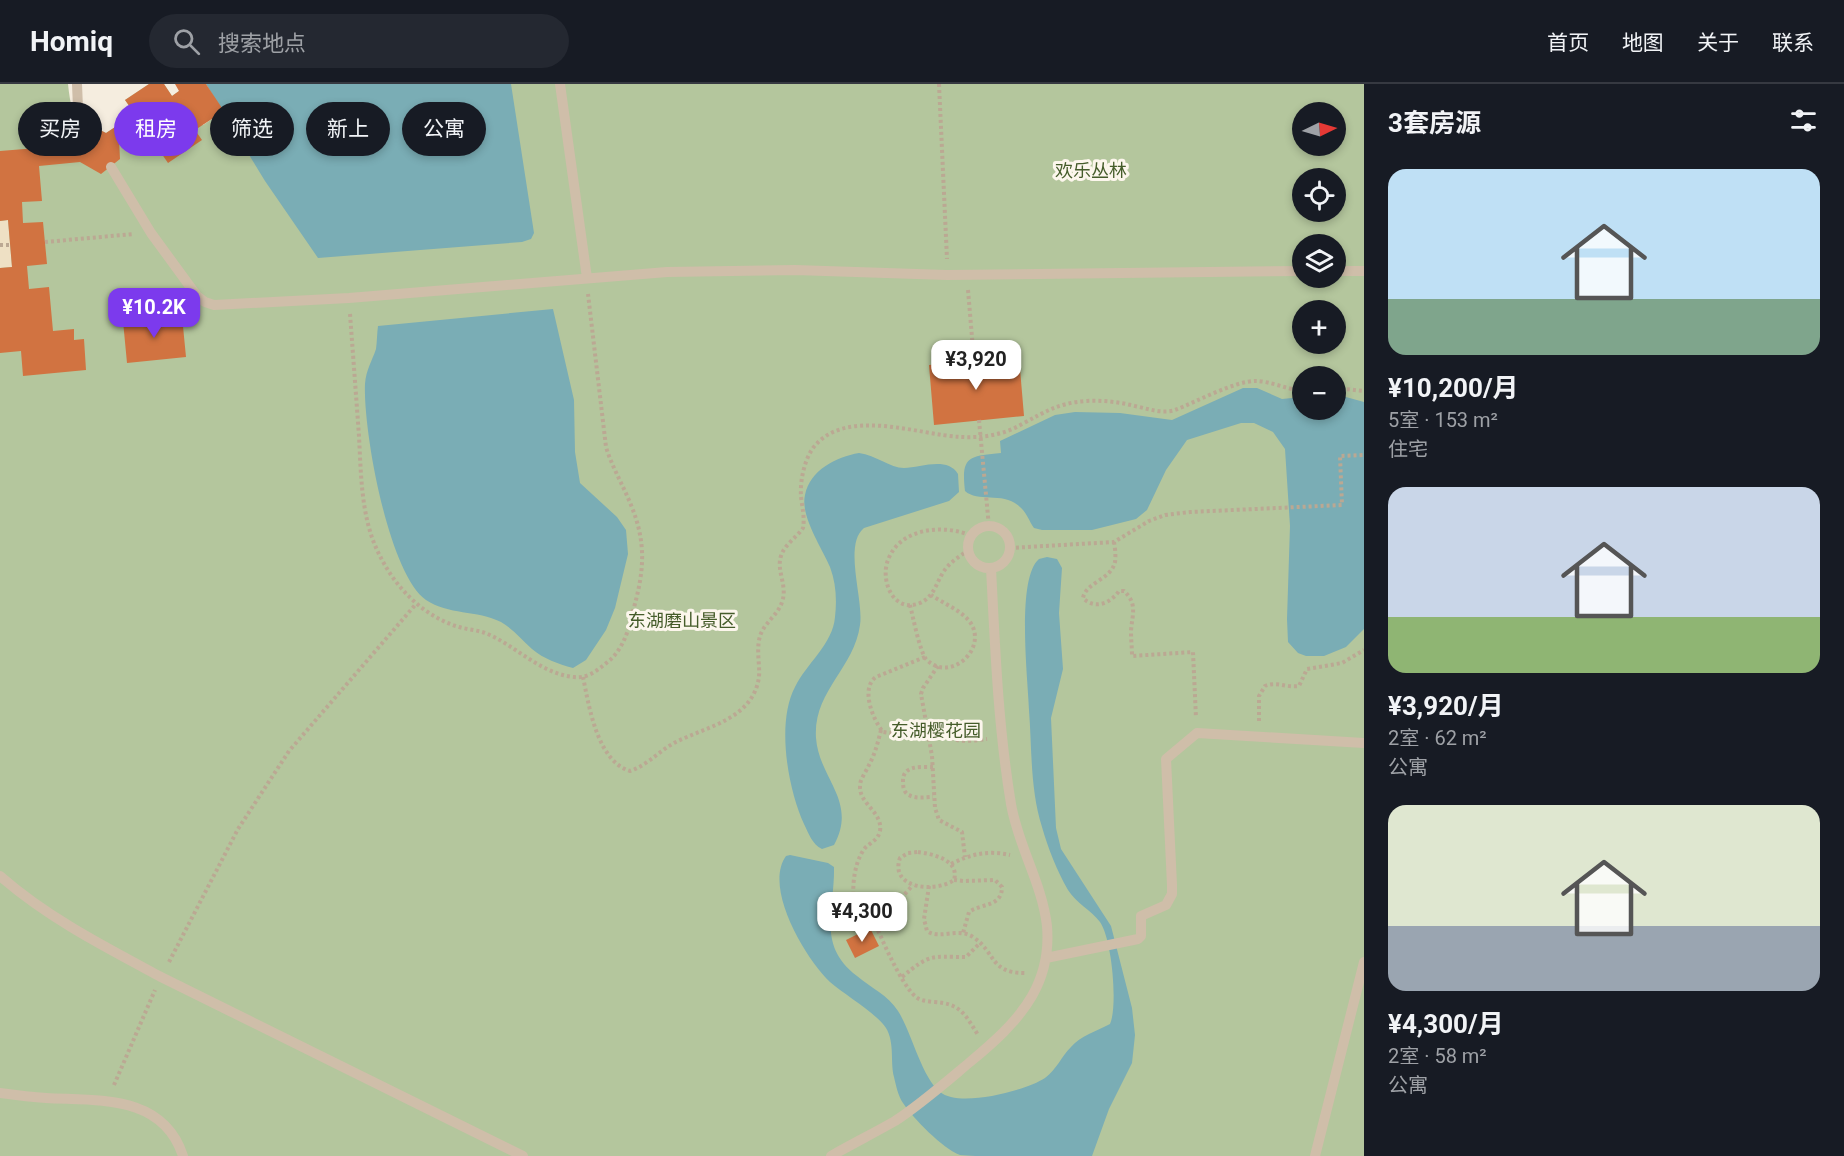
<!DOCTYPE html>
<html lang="zh">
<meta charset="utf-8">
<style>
:root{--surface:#171b24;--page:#242831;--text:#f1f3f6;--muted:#9ea1a6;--line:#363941;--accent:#7c3aed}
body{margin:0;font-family:Roboto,"Noto Sans SC",sans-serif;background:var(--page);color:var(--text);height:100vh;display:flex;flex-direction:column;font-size:22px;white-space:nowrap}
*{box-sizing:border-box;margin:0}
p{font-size:20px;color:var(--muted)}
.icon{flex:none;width:33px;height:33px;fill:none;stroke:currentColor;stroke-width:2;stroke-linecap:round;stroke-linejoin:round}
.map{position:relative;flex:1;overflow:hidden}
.drawer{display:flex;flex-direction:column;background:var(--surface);width:480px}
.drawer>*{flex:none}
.banner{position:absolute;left:18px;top:18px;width:570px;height:54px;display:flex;gap:12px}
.needle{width:39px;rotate:85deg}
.fabs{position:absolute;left:1292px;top:18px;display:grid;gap:12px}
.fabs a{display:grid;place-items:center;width:54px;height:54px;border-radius:50%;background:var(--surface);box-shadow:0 3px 9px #0003;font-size:30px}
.price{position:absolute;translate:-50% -51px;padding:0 14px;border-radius:12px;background:#fff;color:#222;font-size:20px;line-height:39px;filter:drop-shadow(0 2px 3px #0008)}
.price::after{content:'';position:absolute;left:50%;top:36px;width:18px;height:14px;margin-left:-9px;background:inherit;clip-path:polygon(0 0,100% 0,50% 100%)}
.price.active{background:var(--accent);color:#fff}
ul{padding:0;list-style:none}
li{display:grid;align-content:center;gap:12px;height:318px;padding:0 24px}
li span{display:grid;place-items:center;height:186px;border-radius:18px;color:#555}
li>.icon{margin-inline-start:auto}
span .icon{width:108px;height:108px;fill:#fffc;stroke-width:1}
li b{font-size:26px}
h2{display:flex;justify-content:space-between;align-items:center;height:72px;padding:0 24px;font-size:26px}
.tag{padding:0 21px;border-radius:27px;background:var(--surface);box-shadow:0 3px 9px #0003;font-size:21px;line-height:54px}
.tag.active{background:var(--accent);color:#fff}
header{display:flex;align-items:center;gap:36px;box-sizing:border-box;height:84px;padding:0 30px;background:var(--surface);border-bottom:2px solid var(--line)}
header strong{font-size:28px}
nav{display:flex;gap:33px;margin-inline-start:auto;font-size:21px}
.search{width:420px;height:54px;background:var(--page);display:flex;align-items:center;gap:15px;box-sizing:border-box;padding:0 21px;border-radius:33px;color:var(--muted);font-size:22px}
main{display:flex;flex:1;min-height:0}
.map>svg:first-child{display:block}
.green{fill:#b4c69d;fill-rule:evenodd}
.plaza{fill:#eee0c4}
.water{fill:#7aadb5}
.building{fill:#d17341}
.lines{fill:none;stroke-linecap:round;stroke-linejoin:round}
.path{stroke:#bba893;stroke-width:4;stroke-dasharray:3 3;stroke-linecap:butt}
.service{stroke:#cfbea9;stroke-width:10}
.labels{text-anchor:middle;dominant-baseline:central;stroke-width:6;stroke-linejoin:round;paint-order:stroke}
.park-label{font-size:18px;fill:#455c2a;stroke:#fcf6ec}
</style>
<header>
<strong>Homiq</strong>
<div class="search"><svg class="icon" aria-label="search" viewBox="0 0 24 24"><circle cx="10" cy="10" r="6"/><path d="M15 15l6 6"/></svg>搜索地点</div>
<nav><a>首页</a><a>地图</a><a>关于</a><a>联系</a></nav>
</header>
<main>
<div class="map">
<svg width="1364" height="1072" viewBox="0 0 1364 1072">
<rect width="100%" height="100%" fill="#f5eddf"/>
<!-- green -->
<path class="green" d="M0,0H68C70,21 74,36 84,55L98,45L106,49L135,30L125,16L149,0H164L172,12L179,7L203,41L224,27L206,0H1364V1072H0ZM1302,28H1335V62H1302ZM1302,94H1335V128H1302ZM1302,160H1335V194H1302ZM1302,226H1335V260H1302ZM1302,292H1335V326H1302Z"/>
<!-- plaza -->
<path class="plaza" d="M8,136L12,183L0,184V137Z"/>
<!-- water -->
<path class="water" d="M206,0H511L534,149L531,155L522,158L318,174L265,97Z
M553,225L574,316L575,368L580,399L617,433L626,446L628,470L615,524L606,546L586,576L573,584C558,580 544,575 532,565C522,556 513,545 501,538C477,526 448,531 426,516C388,489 363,345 365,300C366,286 372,277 376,265C377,258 377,249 378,242Z
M1243,304H1257L1282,315L1302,313V326H1335V310L1364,318V545L1346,563L1324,572H1306L1298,569L1288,558L1287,535L1290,442L1285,365L1273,348L1254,339H1241L1187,356L1166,386L1147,426L1136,435L1092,446H1042L1034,444C1029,437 1027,429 1020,423C1004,407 978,419 965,407C961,373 968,372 1001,369L1000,357L1055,331L1075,328L1120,329L1172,336Z
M859,369C876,371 890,384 904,384C920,384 947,372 958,390L959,408L949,417L864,444C843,461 864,516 860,541C854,585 813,607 816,654C819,695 858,717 834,761L822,765C812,760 809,750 804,740C788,705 776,639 795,603C806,580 833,560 835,533C837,516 836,499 830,483C822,464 800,432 805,411C810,386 836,373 859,369Z
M1047,473L1057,475L1062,484L1059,529L1063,585L1051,634L1056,744L1061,765L1111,842L1132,924L1135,951L1132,979L1109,1025L1092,1072C1058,1072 1025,1072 992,1072C983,1072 968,1072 960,1071C942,1064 914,1035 903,1019C898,1012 896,1001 894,993C890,978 895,959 886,944C876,929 845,911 830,898C806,875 763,804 786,772L790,771L828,779L834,783C835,825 816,861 857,892C871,904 888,911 898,927C912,949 921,992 940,1008C959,1024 1025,1007 1045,994C1057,985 1061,973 1071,963C1080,952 1097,947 1110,940C1118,922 1112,855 1100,838C1091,826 1076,819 1068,806C1057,787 1048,764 1042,743C1030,705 1032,665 1029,626C1028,596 1016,494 1039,475Z"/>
<!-- building -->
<path class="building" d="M149,0H164L172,12L179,7L175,0H206L224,27L195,46L202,56L168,79L142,41L119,56L120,75L101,90L80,78L39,82L42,117L22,118L23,139L43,138L47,180L27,182L29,205L49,203L53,247L74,245V256L84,255L86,286L23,292L21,267L0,269V184L12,183L8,136L0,137V67L37,64L38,69L79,65L78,59L98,45L106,49L135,30L125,16Z
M182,232L186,273L127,279L123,237Z
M1019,273L1024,332L934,341L929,281Z
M870,844L879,862L855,874L846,856Z"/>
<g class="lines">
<!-- path -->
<path class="path" d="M939,0L947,175
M45,158L134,150
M0,161H10
M968,206L974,277
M350,230C353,270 356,311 359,352C361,390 361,433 378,468C394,502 422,532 459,543C469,546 480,546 490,551C518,564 542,590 574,593C589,595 600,584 610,576C624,563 629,545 633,527C644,488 647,460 631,421C623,401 612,383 606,363L588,210
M1335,304L1364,307
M979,336L989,443
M1114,458C1115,464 1116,472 1115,478C1111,496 1086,498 1083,514C1095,526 1111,519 1119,507H1124C1138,520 1132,531 1131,547C1131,556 1132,564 1132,572L1193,568L1196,634
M1010,464L1114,458L1149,437L1165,431L1190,428L1342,421L1340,372L1364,371
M969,466C960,472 950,478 944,487C936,499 934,513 920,519C893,530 880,496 888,476C900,443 945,440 972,452
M910,521C913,533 920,568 926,575C949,600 989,565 970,538C962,527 943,519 931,511
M925,573L876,593C860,604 873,636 883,648L890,649L928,642
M938,582L923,604L921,610L932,672L935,724L939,736L962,748L965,773
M583,593C589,622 597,677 630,687C648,681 660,666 676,658C708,642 753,635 759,593C760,580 756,566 760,552C764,539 778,531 782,518C788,502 776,487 781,472C784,461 797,453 803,444C805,433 802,423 801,412C800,397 804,377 813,364C845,322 919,351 961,353C982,354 1004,351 1022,340C1045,328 1058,319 1086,317C1102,316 1119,318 1135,322C1149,325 1162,330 1175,326C1196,318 1234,297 1256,297C1269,297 1287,305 1302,307
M1259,637V612L1265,602C1276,597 1287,604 1299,602L1307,585L1342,579L1364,566
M881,646C878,658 875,670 869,681C866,688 860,695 860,702C859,720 883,728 880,747C878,756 871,758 865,764C854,778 851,805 855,822L903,812L913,801
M928,646C940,646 946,654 957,656C966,658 978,656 987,655
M933,683C920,683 902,681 903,698C903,703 904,709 909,711C915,715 926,713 933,713
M918,768C933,770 960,776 954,796C936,809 889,805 900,774L908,769Z
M951,780C971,770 988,766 1010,771
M954,796L964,797L995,796L1002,803C1002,823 982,819 969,828L963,849
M929,802L924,835L927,847C940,856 958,843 973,853C996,868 989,889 1025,889
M866,819C876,841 899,899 916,913C921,917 927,917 933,918C960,919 965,930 978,951
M169,878L238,745L289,667L416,520
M902,893C931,869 930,873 966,873L980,859
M114,1001L155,906"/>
<!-- service -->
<path class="service" d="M77,0L78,24L91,49
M560,0L587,194
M111,83L151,149L197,212L205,218L214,221L349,214L667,188L795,186L947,191L1302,187
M1335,187H1364
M968 463a21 21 0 1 1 42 0a21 21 0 1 1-42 0Z
M0,792C48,834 105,863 161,893L523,1072
M1046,874L1138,855L1141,852V832L1166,821L1172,810V801L1166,675L1197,649L1364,659
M0,1009C15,1011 31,1013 46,1014C98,1017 163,1010 183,1072
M831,1072C852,1060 874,1049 895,1037C921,1020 946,998 970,978C993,959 1017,938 1032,912C1044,891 1049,866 1047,842C1042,799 1018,762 1011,720C998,642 995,562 991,484
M1315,1072L1364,878"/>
</g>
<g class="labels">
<!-- park labels -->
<g class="park-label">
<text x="1091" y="86">欢乐丛林</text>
<text x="682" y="536">东湖磨山景区</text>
<text x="936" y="646">东湖樱花园</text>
</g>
</g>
</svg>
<div class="fabs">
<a><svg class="needle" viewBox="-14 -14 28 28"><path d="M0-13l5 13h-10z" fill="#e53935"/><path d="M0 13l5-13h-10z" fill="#9ea1a6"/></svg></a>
<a><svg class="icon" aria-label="locate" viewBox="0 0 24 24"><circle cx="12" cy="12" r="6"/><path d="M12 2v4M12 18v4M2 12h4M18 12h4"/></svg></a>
<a><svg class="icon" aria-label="layers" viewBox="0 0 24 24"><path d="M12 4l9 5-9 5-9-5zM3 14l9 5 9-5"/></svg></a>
<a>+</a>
<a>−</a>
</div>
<b class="price active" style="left:154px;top:255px">¥10.2K</b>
<b class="price" style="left:976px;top:307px">¥3,920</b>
<b class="price" style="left:862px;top:859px">¥4,300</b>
<div class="banner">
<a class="tag">买房</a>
<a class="tag active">租房</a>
<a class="tag">筛选</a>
<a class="tag">新上</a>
<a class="tag">公寓</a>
</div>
</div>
<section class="drawer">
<h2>3套房源<svg class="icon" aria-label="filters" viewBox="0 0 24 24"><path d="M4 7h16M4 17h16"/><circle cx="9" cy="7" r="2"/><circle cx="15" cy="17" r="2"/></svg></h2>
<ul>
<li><span style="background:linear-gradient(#bfe0f5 70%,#7fa58c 0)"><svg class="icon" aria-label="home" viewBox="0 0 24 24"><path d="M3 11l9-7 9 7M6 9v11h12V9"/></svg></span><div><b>¥10,200/月</b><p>5室 · 153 m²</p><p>住宅</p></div></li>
<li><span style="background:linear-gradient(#c9d6e8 70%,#8fb573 0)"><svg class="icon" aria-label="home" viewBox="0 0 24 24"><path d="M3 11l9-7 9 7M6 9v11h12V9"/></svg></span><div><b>¥3,920/月</b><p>2室 · 62 m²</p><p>公寓</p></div></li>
<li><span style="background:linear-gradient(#dfe7d0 65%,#9aa5b1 0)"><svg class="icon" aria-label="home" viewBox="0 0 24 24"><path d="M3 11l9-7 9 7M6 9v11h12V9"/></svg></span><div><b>¥4,300/月</b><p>2室 · 58 m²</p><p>公寓</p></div></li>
</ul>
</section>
</main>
